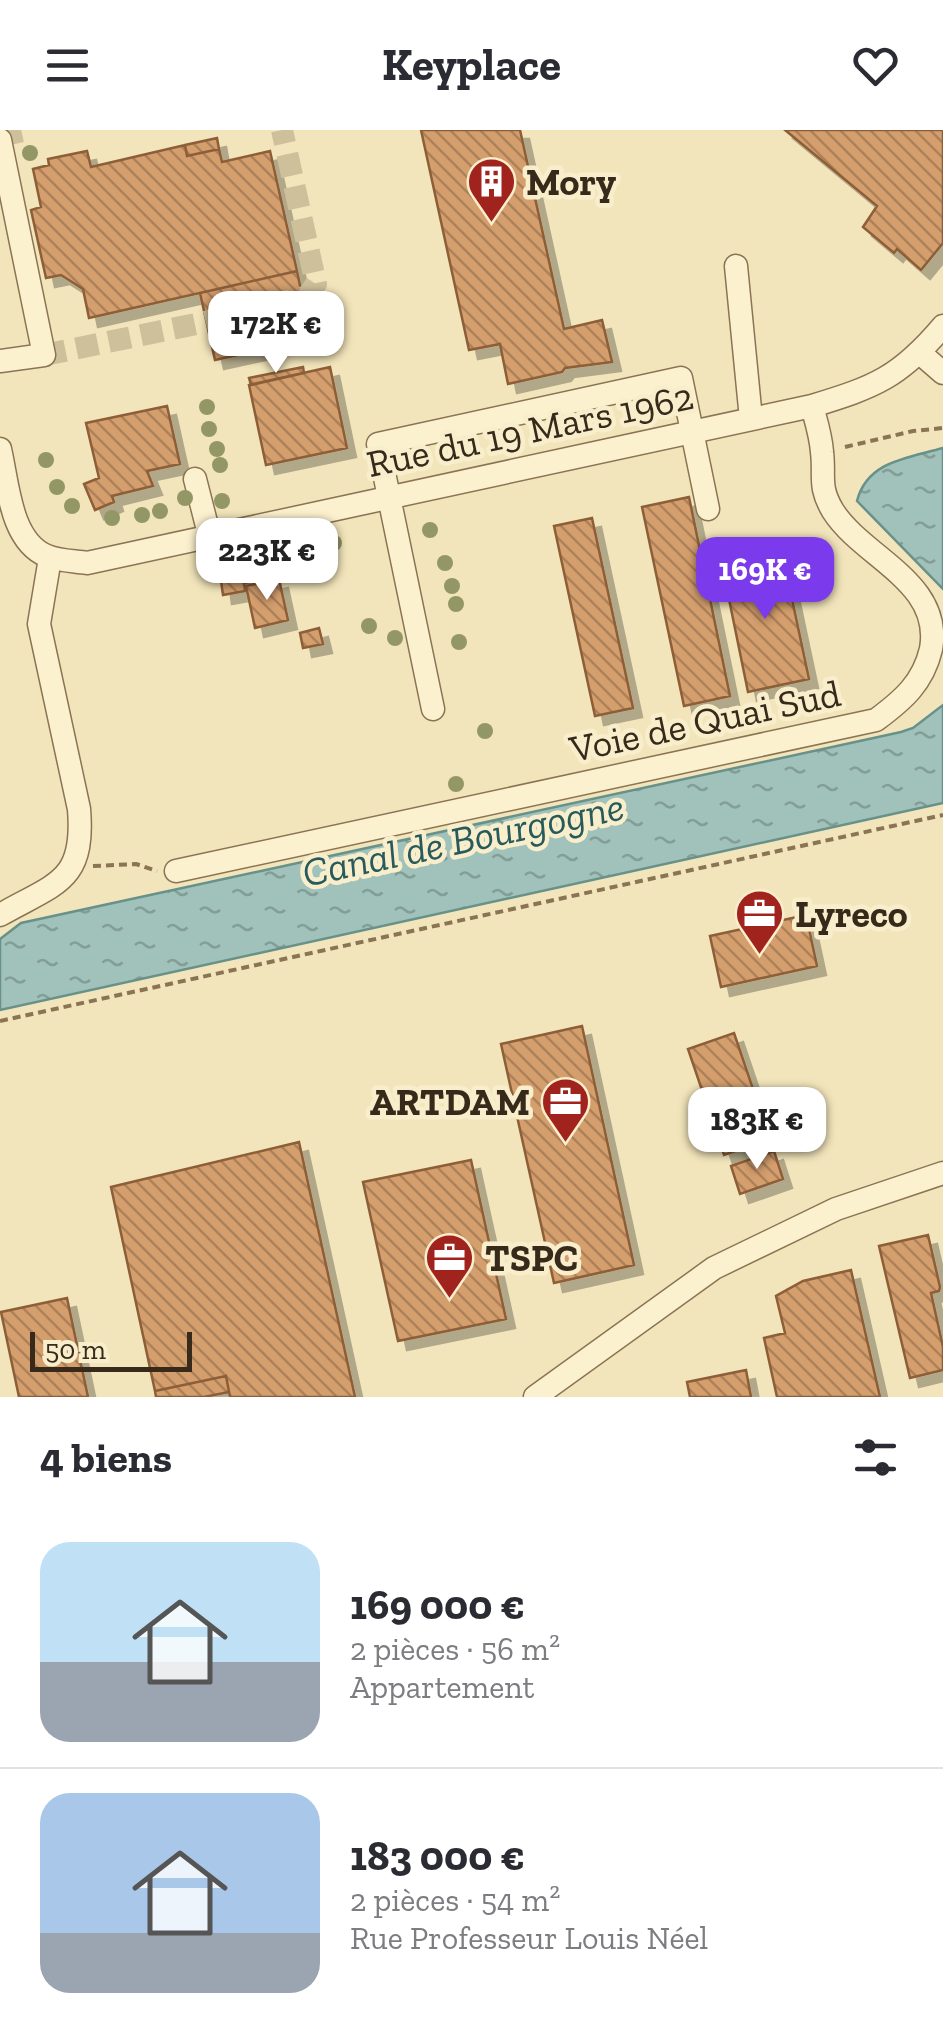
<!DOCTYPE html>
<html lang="fr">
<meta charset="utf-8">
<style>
:root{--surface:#fff;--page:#f7f7f7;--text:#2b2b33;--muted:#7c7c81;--line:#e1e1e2;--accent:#7c3aed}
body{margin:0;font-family:"Zilla Slab",serif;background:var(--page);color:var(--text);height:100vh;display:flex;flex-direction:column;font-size:38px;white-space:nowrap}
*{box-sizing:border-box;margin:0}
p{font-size:32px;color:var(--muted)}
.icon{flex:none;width:55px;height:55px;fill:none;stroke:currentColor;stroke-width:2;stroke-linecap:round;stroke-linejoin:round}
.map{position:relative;height:1267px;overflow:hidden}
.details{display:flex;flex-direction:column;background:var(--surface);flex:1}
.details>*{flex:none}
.scale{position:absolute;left:30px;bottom:25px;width:162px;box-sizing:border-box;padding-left:10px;border:5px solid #382a1a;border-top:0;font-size:28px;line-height:35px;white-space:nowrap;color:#382a1a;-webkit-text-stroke:8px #f9eecc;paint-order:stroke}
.price{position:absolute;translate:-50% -85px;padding:0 22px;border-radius:20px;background:#fff;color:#222;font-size:32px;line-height:65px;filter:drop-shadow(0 2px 5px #0008)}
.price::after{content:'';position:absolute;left:50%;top:60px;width:30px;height:22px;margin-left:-15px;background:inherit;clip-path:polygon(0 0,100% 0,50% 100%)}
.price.active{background:var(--accent);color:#fff}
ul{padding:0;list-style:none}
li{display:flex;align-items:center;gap:30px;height:250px;padding:0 40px}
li+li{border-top:2px solid var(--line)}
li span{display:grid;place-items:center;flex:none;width:280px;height:200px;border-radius:30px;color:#555}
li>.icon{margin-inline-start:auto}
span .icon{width:120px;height:120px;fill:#fffc;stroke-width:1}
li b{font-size:42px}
h2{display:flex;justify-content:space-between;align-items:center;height:120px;padding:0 40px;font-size:42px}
header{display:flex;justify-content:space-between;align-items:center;height:130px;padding:0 40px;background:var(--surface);font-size:45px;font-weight:800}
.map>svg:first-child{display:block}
.water{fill:url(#water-ripples);stroke:#679189;stroke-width:2.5}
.building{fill:url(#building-back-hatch);stroke:#8d5e37;stroke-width:2.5;filter:url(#shadow)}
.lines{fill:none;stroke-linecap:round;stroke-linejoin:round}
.minor-tunnel{stroke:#cdc09b;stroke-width:22;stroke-dasharray:22 11;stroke-linecap:butt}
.minor-casing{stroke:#8b7453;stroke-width:25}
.path{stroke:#8b7453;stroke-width:4;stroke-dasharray:8 5;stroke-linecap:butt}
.minor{stroke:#fcf1cf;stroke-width:22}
.tree{fill:#939765}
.labels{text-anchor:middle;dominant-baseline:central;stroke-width:9;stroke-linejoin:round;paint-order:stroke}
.poi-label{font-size:38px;font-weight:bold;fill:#382a1a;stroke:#f9eecc;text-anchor:start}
.street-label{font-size:38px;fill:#382a1a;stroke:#f9eecc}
.water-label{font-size:40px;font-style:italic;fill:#275a5a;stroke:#f9eecc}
</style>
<header><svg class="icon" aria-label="menu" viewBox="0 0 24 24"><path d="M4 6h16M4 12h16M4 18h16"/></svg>Keyplace<svg class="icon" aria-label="heart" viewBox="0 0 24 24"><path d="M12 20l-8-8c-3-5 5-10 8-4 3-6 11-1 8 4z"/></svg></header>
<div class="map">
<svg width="943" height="1267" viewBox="0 0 943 1267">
<defs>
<pattern id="water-ripples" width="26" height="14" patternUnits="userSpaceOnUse" patternTransform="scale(2.5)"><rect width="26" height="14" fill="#a0c2ba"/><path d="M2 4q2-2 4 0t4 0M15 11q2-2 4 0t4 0" fill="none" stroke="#839e96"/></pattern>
<pattern id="building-back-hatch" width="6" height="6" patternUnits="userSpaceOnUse" patternTransform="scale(2.5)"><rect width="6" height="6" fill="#d49e6d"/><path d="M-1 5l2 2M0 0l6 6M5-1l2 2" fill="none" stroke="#ad8159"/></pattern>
<filter id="shadow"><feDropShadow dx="9" dy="9" stdDeviation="0" flood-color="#0004"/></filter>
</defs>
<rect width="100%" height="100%" fill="#f2e5bb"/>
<!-- water -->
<path class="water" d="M943,318V459L857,371C867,331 908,328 943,318Z
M943,575V673L0,880V809L21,793L901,602L913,598Z"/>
<!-- building -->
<path class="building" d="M421,0H520L564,199L602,190L612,232L565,238L562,242L508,254L500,214L469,220Z
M785,0H943V113L921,140L897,119L894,123L863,97L877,76Z
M217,8L219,19L187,26L185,15Z
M185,15L187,26L219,19L222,32L270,21L297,141L89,188L83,159L61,145L46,148L31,80L41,77L33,39L49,35L48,29L87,21L91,37Z
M297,141L311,209L215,230L200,163Z
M303,237L304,243L251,255L249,248Z
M330,237L347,318L266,335L249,255Z
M167,276L180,334L147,341L153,356L112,366L114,372L95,380L84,354L99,348L86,293Z
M689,367L730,566L684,576L642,377Z
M592,388L633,578L595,586L554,396Z
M782,422L809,549L748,562L722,435Z
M239,431L240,438L260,434L263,450L244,453L245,461L223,465L221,451L229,449L226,433Z
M279,449L288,490L255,498L246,456Z
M319,498L323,514L303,518L300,503Z
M806,785L817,836L721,857L710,806Z
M582,896L634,1135L554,1153L501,914Z
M734,903L770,1009L724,1025L688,919Z
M299,1012L355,1267H230L226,1246L155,1261L111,1057Z
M774,1021L783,1049L740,1064L731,1036Z
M471,1030L506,1189L398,1211L363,1052Z
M928,1105L940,1157L939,1161L931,1163L943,1217V1240L910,1248L879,1116Z
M851,1140L880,1267H777L764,1208L785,1203L776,1166L803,1151Z
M67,1168L88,1267H19L1,1182Z
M746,1240L751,1267H690L687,1252Z
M226,1246L229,1262L204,1267H156L155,1261Z"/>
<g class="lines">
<!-- minor-tunnel -->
<path class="minor-tunnel" d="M0,6L27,0
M44,225L201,193L308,166L316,154L282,0"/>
<defs>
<path id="minor" d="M0,10L44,225L0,231
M736,136L751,289
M920,223L943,243
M0,319C8,353 10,411 47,426C59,431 75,431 87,433L812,276C875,257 900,247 943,196
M195,349L209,404
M433,579L378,314L681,248L708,379
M176,741L876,590C903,570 923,553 931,519C943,452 863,428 833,381C818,356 825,347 822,322C821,306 816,291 812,276
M0,785C56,753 85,752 79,679L39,494L50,428
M535,1267L714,1138L836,1079L943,1043"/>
</defs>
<!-- minor casing -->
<use href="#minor" class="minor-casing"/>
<!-- path -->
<path class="path" d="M845,317L913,301L943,298
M93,736L136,734L157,741
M0,891L943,685"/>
<!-- minor -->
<use href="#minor" class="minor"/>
</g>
<!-- trees -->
<g class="tree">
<circle cx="30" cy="23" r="8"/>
<circle cx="207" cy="277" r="8"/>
<circle cx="209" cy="299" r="8"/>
<circle cx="217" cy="319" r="8"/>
<circle cx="46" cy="330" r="8"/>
<circle cx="220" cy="335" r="8"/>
<circle cx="57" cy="357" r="8"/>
<circle cx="185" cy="368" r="8"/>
<circle cx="222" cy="371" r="8"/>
<circle cx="72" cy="376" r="8"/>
<circle cx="160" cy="381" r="8"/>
<circle cx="142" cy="385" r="8"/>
<circle cx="112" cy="388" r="8"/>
<circle cx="430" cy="400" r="8"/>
<circle cx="334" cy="413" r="8"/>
<circle cx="318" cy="416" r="8"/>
<circle cx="445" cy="433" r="8"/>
<circle cx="452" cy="456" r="8"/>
<circle cx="456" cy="474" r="8"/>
<circle cx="369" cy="496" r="8"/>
<circle cx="395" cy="508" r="8"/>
<circle cx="459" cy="512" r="8"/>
<circle cx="485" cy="601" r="8"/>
<circle cx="456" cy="654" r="8"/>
</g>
<!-- icons -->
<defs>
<symbol id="building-pin" viewBox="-11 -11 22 30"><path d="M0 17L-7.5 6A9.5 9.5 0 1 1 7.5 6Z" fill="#a0241d" stroke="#f9eecc"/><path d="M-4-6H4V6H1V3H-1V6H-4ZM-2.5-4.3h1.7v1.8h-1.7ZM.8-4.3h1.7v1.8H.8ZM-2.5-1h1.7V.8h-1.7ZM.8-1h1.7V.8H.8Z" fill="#fff"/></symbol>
<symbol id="office-pin" viewBox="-11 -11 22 30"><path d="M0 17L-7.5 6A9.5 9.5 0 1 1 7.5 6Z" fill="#a0241d" stroke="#f9eecc"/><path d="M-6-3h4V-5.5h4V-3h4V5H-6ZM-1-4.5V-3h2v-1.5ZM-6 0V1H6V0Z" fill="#fff"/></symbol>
</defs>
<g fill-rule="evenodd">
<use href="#building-pin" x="464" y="24" width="55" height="75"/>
<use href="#office-pin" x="732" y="756" width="55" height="75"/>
<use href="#office-pin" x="538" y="944" width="55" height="75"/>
<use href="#office-pin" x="422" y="1100" width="55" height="75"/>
</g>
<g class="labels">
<!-- poi labels -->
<g class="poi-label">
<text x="526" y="52">Mory</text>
<text x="795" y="784">Lyreco</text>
<text x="530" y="972" text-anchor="end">ARTDAM</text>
<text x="485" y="1128">TSPC</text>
</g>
<!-- street labels -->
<g class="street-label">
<text transform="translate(530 300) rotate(-12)">Rue du 19 Mars 1962</text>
<text transform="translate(705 591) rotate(-12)">Voie de Quai Sud</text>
</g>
<!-- water labels -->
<g class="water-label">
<text transform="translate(463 709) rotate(-12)">Canal de Bourgogne</text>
</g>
</g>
</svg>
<div class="scale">50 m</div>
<b class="price" style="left:276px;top:246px">172K €</b>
<b class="price" style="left:267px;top:473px">223K €</b>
<b class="price active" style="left:765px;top:492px">169K €</b>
<b class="price" style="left:757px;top:1042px">183K €</b>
</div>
<section class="details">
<h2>4 biens<svg class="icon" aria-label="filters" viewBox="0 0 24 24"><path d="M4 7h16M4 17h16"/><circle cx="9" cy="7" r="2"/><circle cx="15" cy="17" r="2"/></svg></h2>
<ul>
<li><span style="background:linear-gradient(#bfe0f5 60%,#9aa5b1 0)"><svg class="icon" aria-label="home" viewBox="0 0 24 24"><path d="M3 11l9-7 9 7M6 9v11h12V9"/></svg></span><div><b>169 000 €</b><p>2 pièces · 56 m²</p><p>Appartement</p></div></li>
<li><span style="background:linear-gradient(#a9c7e8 70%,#9aa5b1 0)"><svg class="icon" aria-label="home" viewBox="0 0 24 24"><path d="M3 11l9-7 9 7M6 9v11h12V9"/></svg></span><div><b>183 000 €</b><p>2 pièces · 54 m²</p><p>Rue Professeur Louis Néel</p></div></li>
</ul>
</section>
